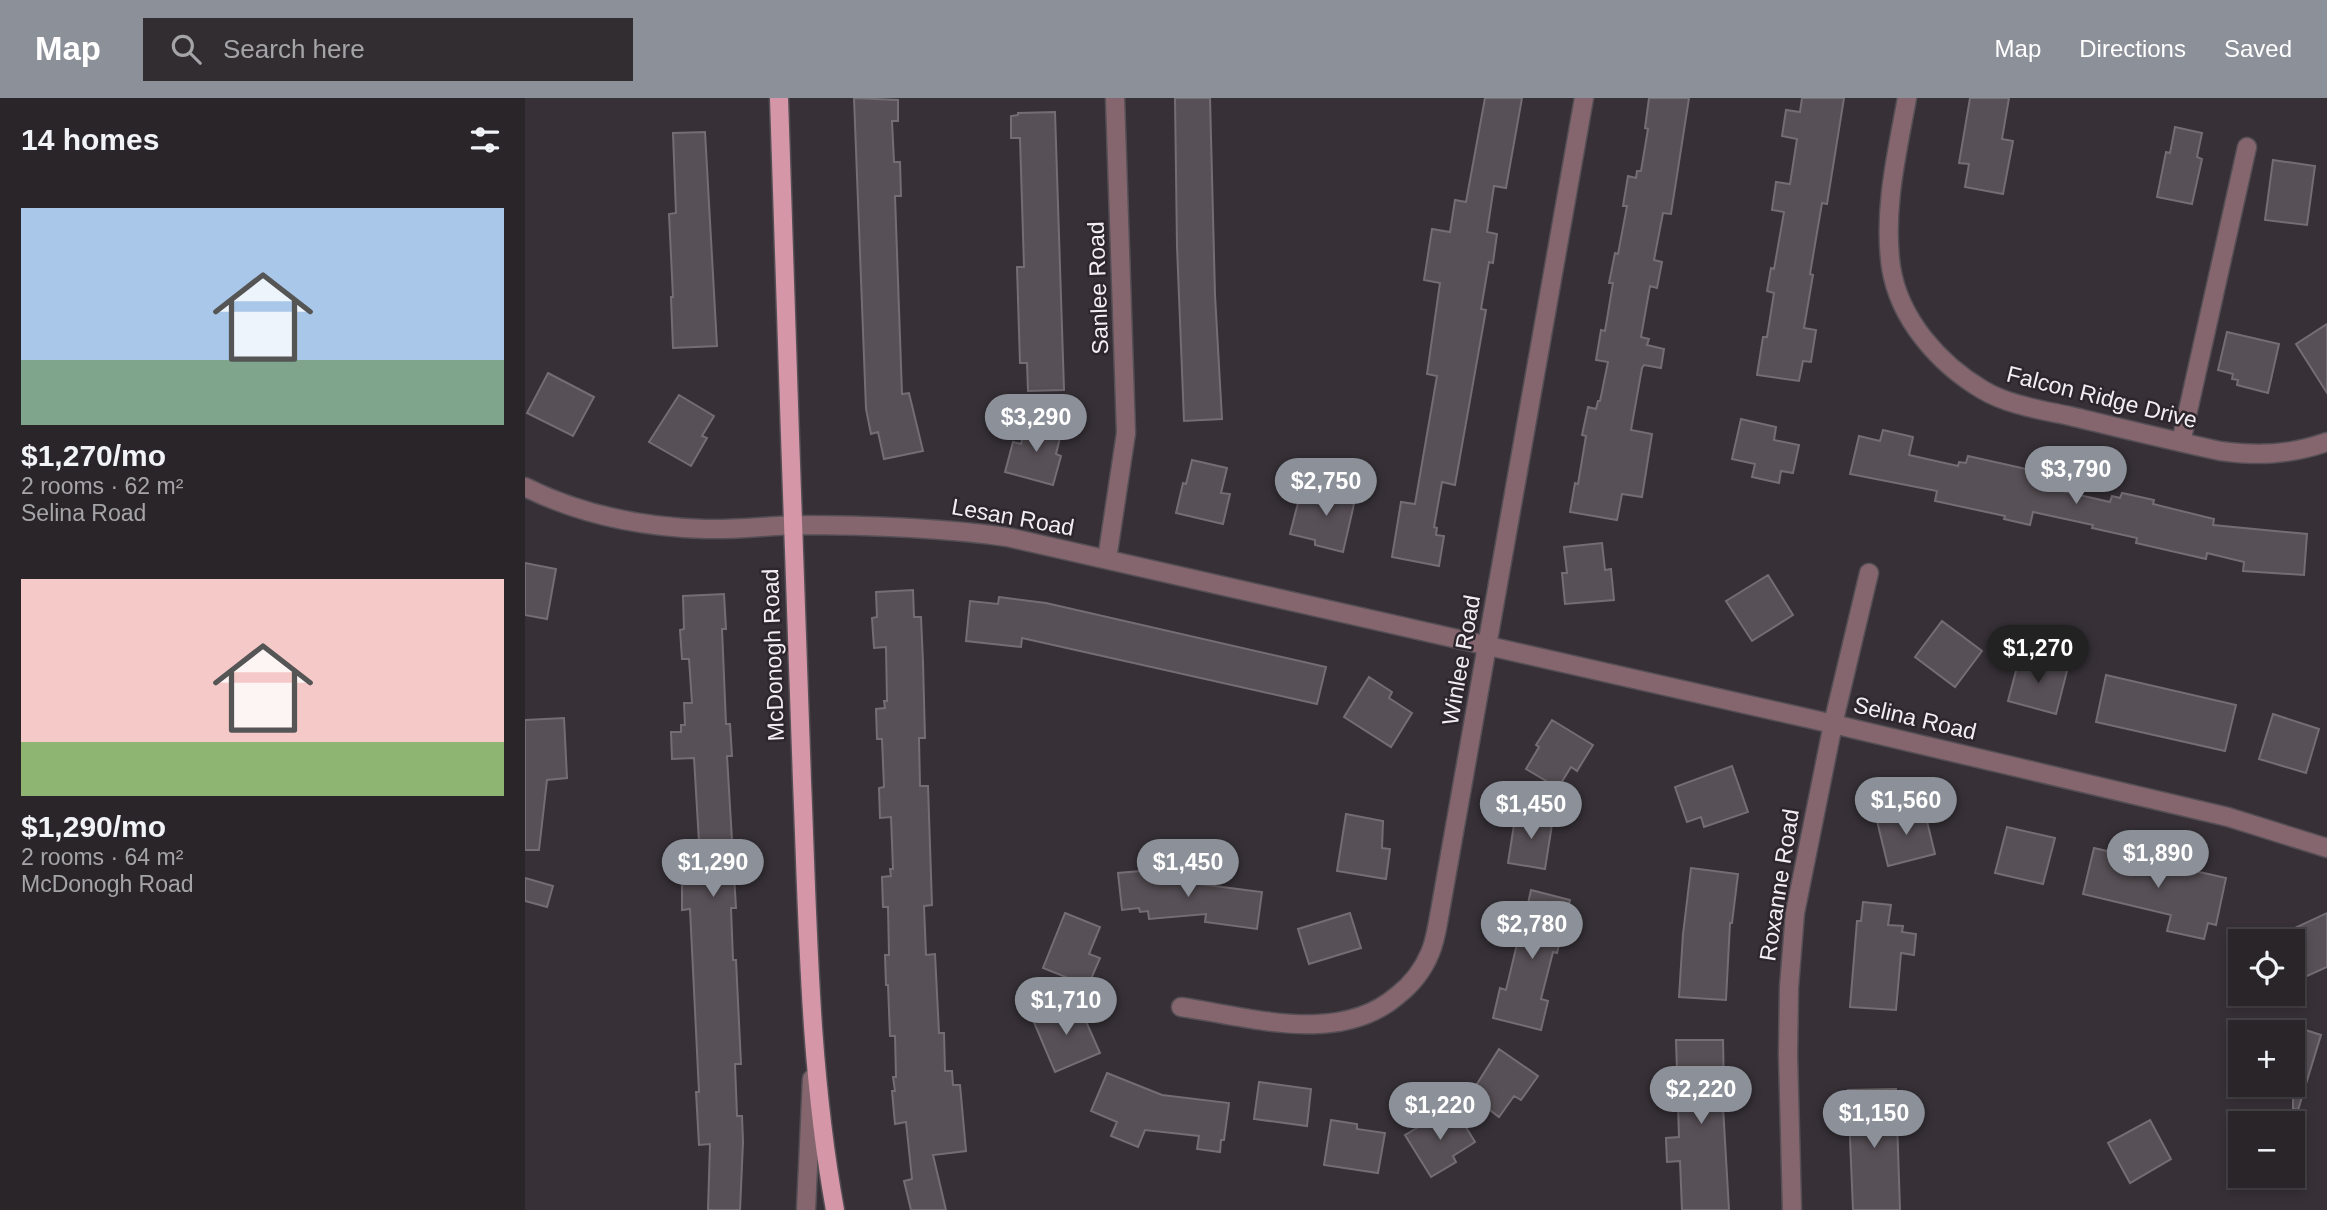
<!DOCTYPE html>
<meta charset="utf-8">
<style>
:root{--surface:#292529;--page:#312d31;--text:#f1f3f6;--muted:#a5a5a8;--line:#454246;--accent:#8c9099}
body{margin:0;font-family:Arial,sans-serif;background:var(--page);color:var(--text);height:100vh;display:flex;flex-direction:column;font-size:26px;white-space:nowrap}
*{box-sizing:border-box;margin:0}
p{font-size:23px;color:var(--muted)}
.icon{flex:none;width:38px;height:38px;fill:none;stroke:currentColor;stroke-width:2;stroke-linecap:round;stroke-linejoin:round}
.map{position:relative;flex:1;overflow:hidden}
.side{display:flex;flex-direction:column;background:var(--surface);width:525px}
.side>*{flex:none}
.fabs{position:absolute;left:1703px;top:831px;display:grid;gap:14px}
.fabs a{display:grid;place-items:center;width:77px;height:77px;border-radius:0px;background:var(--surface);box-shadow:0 4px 10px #0003,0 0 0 2px var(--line);font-size:35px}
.price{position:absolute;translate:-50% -60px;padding:0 16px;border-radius:24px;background:var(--accent);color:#fff;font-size:23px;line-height:46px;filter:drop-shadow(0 2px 4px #0008)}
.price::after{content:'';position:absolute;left:50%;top:42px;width:21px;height:16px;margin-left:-10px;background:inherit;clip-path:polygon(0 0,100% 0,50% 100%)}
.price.selected{background:#222;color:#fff}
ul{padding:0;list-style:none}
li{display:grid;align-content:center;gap:14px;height:371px;padding:0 21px}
li span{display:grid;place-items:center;height:217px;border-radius:0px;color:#555}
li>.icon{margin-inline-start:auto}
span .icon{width:126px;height:126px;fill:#fffc;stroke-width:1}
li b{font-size:30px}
h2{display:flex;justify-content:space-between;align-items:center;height:84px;padding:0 21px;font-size:30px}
header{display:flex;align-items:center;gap:42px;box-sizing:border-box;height:98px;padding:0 35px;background:var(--accent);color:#fff}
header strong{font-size:33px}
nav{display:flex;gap:38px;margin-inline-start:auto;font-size:24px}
.search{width:490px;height:63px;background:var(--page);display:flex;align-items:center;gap:18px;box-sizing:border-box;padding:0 24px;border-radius:0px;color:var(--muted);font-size:26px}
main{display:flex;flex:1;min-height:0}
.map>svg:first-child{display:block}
.building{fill:#575056;stroke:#746d73;stroke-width:2}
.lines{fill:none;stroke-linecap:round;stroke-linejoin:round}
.minor-casing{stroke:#554f55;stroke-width:21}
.major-casing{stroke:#554f55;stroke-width:21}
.minor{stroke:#85666e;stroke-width:18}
.major{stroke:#d597a8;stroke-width:18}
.labels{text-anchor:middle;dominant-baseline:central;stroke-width:5;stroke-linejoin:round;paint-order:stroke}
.street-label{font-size:23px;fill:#f3eef2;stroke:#2d272d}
</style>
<header>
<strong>Map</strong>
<div class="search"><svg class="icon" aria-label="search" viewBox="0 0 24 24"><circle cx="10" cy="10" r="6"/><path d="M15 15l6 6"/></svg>Search here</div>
<nav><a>Map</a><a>Directions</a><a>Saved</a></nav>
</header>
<main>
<section class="side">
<h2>14 homes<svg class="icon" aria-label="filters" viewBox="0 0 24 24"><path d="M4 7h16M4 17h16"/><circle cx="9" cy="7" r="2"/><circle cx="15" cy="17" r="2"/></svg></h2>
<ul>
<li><span style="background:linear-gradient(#a9c7e8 70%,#7fa58c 0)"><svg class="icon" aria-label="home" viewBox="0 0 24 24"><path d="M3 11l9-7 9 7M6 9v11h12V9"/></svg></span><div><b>$1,270/mo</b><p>2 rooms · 62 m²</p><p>Selina Road</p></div></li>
<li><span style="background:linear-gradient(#f6c9c9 75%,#8fb573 0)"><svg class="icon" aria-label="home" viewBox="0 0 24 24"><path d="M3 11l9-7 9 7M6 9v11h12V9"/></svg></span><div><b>$1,290/mo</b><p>2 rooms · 64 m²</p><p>McDonogh Road</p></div></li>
</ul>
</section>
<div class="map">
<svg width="1802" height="1112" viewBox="0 0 1802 1112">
<rect width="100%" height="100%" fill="#373137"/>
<!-- building -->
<path class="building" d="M329,0L373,2V23H367L369,64H375L376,98H370L377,296L384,295L398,353L359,361L353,334L346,336L341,311Z
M650,0H685L690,197L697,321L659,323L652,148Z
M960,0H997L981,90L969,88L962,134L972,136L968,165L964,164L956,211L961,212L930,387L917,384L909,429L912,430L911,437L919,438L914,468L867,459L876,404L890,406L912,278L902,276L915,185L899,182L907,131L925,134L930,102L941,104Z
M1124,0H1164L1146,116L1138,115L1129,162L1137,164L1132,190L1125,188L1116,239L1124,241L1122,247L1139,251L1136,270L1119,267L1117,270L1106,332L1127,336L1117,399L1097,396L1092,422L1045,414L1050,385L1053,386L1061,338L1057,337L1063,309L1071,311L1073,303H1075L1083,264L1071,262L1076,232L1080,233L1088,185H1084L1090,155L1093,156L1102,108H1098L1103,78L1111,80L1112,73H1116L1123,31L1120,30Z
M1277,0H1319L1302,106L1297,105L1285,176L1288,177L1279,230L1291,232L1286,264L1278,263L1274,283L1232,277L1238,239H1242L1249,195L1242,193L1246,170L1249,171L1259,114L1247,112L1251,84L1265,86L1272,41L1257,38L1261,12L1275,14Z
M1445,0H1484L1477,41L1488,43L1478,96L1440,89L1444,66L1434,65Z
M530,14L539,292L503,293L502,265H495L492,169H499L495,40H486V18L493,17V15Z
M1650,29L1677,35L1672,59L1677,61L1667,106L1632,99L1641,54L1645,55Z
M180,34L192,248L148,250L146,199H148L144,116L151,115L148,35Z
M1748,62L1790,68L1782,127L1740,122Z
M1802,226V295L1771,246Z
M1702,234L1754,246L1743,295L1712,287L1713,282L1707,281L1708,276L1693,272Z
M23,275L69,299L48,338L2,315Z
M154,297L189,318L177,338L182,340L166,368L124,344Z
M502,321L537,332L531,356L536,358L528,387L480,374L488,344L496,346Z
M1216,321L1251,329L1249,342L1274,347L1268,375L1256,373L1254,385L1227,379L1230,366L1207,361Z
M1358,332L1388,339L1384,357L1433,368L1434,364L1441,365L1443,358L1519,375L1518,379L1539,384L1537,393L1585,404L1587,398L1595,400L1597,395L1629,402L1628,406L1689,421L1688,427L1782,436L1779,477L1718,473L1719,464L1682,455L1681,461L1611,445L1612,440L1567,430L1568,427L1508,414L1505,427L1479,421L1480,418L1410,403L1412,393L1325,376L1334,338L1355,343Z
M667,362L702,370L696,395L705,396L698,426L651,415L658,385L661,386Z
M805,382L829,388L825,404L829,406L818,454L790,447V442L765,436L774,401L799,407Z
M1077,445L1080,472L1086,471L1089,502L1040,506L1037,475H1042L1039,449Z
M0,465L31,471L22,521L0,517Z
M1243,477L1268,517L1227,543L1201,503Z
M388,492L389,519H396L398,564L400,640H394L395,688H403L404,718L407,807L399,808L401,857L410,856L414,935H419L420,973H427L428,987H435L441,1053L408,1057L421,1112H386L379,1083L387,1081L381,1024L370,1026L367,993H370L368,979H371L370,938H365L363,887H361L360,857H364L363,809H358L357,779L366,778L365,771H368L366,719L355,720L354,690L359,689L357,641H352L351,611L360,610L359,603H362L361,549L349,550L347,520L352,519L351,494Z
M199,496L201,531H197L201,626H205L207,658H202L211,810H206L208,862H211L216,966H210L212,1018H217L218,1044L215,1112H183L185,1046L174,1047L171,994H174L165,811L157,812V786H167L166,761H175L169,660L147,661L146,634H156V627H160L159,605H167L164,561H157L155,532L159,531L158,498Z
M474,499L521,505L801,569L792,606L497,540L496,549L441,543L445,503L473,506Z
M1417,523L1457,553L1430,589L1390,559Z
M1495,558L1543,569L1531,616L1483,603Z
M1581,577L1711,607L1700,653L1571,624Z
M844,579L867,594L864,600L887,615L866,649L819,619Z
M1748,616L1794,631L1781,675L1734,661Z
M39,620L42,680L22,682L14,752H0V622Z
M1027,622L1068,647L1052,673L1046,669L1033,690L1001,671L1014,649L1011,647Z
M1207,668L1223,714L1179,729L1176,719L1162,724L1150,689Z
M1399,711L1410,756L1363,768L1352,723Z
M991,714L1028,720L1020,771L983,765Z
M821,716L858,723L857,750L865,751L861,781L812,773Z
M1482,729L1530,740L1518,786L1470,775Z
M1569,750L1701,780L1691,827L1683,825L1679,841L1642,833L1646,817L1558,796Z
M650,770L651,783L737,794L732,831L680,824L681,816L624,821L623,813L615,814L614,810L597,812L593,775Z
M1166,770L1213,776L1207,825H1205L1201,902L1154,899L1158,836Z
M0,780L28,788L22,809L0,803Z
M1006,792L1045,802L1032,855L1028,854L1016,901L1023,903L1016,932L968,920L975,890L981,892L992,846L986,844L993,818L1000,819Z
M1338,804L1366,807L1363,827L1378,828L1377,834L1391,836L1389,857L1376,855L1371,912L1325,909L1332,823H1336Z
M540,815L575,829L564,856L575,860L563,888L518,870Z
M825,815L836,850L784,866L773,831Z
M1802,815V869L1780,879L1768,853V844H1763L1759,835Z
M552,903L575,955L530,974L508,922Z
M1768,928L1796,937L1773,1012L1768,1011Z
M1151,942H1198L1199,991H1197L1204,1112H1157L1155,1063L1142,1064L1141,1040L1154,1039Z
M974,951L1013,978L996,1002L989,998L974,1019L945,997Z
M582,975L637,997L704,1005L699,1042H696L695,1054L672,1051L674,1038L620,1032L613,1049L586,1038L592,1024L566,1013Z
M734,984L786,991L782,1028L729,1021Z
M1371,991L1375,1112H1328L1323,992Z
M931,1013L950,1044L928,1058L931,1064L906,1079L880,1037L907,1021L909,1026Z
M806,1022L832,1026V1031L860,1035L853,1075L799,1067Z
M1625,1022L1646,1061L1605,1085L1583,1045Z"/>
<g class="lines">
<defs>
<path id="minor" d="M1382,0C1372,55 1358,112 1366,169C1374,221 1414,266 1458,292C1483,307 1517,312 1545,318C1595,330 1644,342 1695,353C1733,358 1765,357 1802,344
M1656,344L1722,49
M0,389C56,417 117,429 180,431C210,432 240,428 270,427C341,427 411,429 482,439L1308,626L1703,719L1802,750
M582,461L601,335L590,0
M656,909C725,919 815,948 873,897C887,886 898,872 905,855C910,844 912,830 914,819L1059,0
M281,1112L287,981
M1267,1112L1263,957L1264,889L1270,815L1308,626L1344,475"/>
<path id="major" d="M254,0C262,228 268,455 277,683C283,827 284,969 310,1112"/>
</defs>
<!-- minor casing -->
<use href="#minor" class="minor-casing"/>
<!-- major casing -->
<use href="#major" class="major-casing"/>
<!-- minor -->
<use href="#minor" class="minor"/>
<!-- major -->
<use href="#major" class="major"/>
</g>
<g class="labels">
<!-- street labels -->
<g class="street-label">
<text transform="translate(573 190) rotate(-92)">Sanlee Road</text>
<text transform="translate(1577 299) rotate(14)">Falcon Ridge Drive</text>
<text transform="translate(488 419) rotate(10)">Lesan Road</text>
<text transform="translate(248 557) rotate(-92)">McDonogh Road</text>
<text transform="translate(936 562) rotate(-80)">Winlee Road</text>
<text transform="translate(1390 620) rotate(13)">Selina Road</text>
<text transform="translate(1254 787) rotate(-81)">Roxanne Road</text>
</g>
</g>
</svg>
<div class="fabs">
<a><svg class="icon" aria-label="locate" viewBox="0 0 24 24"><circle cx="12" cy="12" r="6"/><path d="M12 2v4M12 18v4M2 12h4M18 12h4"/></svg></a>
<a>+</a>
<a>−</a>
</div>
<b class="price" style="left:511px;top:356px">$3,290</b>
<b class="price" style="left:1551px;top:408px">$3,790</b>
<b class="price" style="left:801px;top:420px">$2,750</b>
<b class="price selected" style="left:1513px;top:587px">$1,270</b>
<b class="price" style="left:1381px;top:739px">$1,560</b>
<b class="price" style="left:1006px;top:743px">$1,450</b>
<b class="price" style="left:1633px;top:792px">$1,890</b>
<b class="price" style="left:188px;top:801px">$1,290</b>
<b class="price" style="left:663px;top:801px">$1,450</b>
<b class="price" style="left:1007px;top:863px">$2,780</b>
<b class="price" style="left:541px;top:939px">$1,710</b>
<b class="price" style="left:1176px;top:1028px">$2,220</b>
<b class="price" style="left:915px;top:1044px">$1,220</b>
<b class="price" style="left:1349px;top:1052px">$1,150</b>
</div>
</main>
